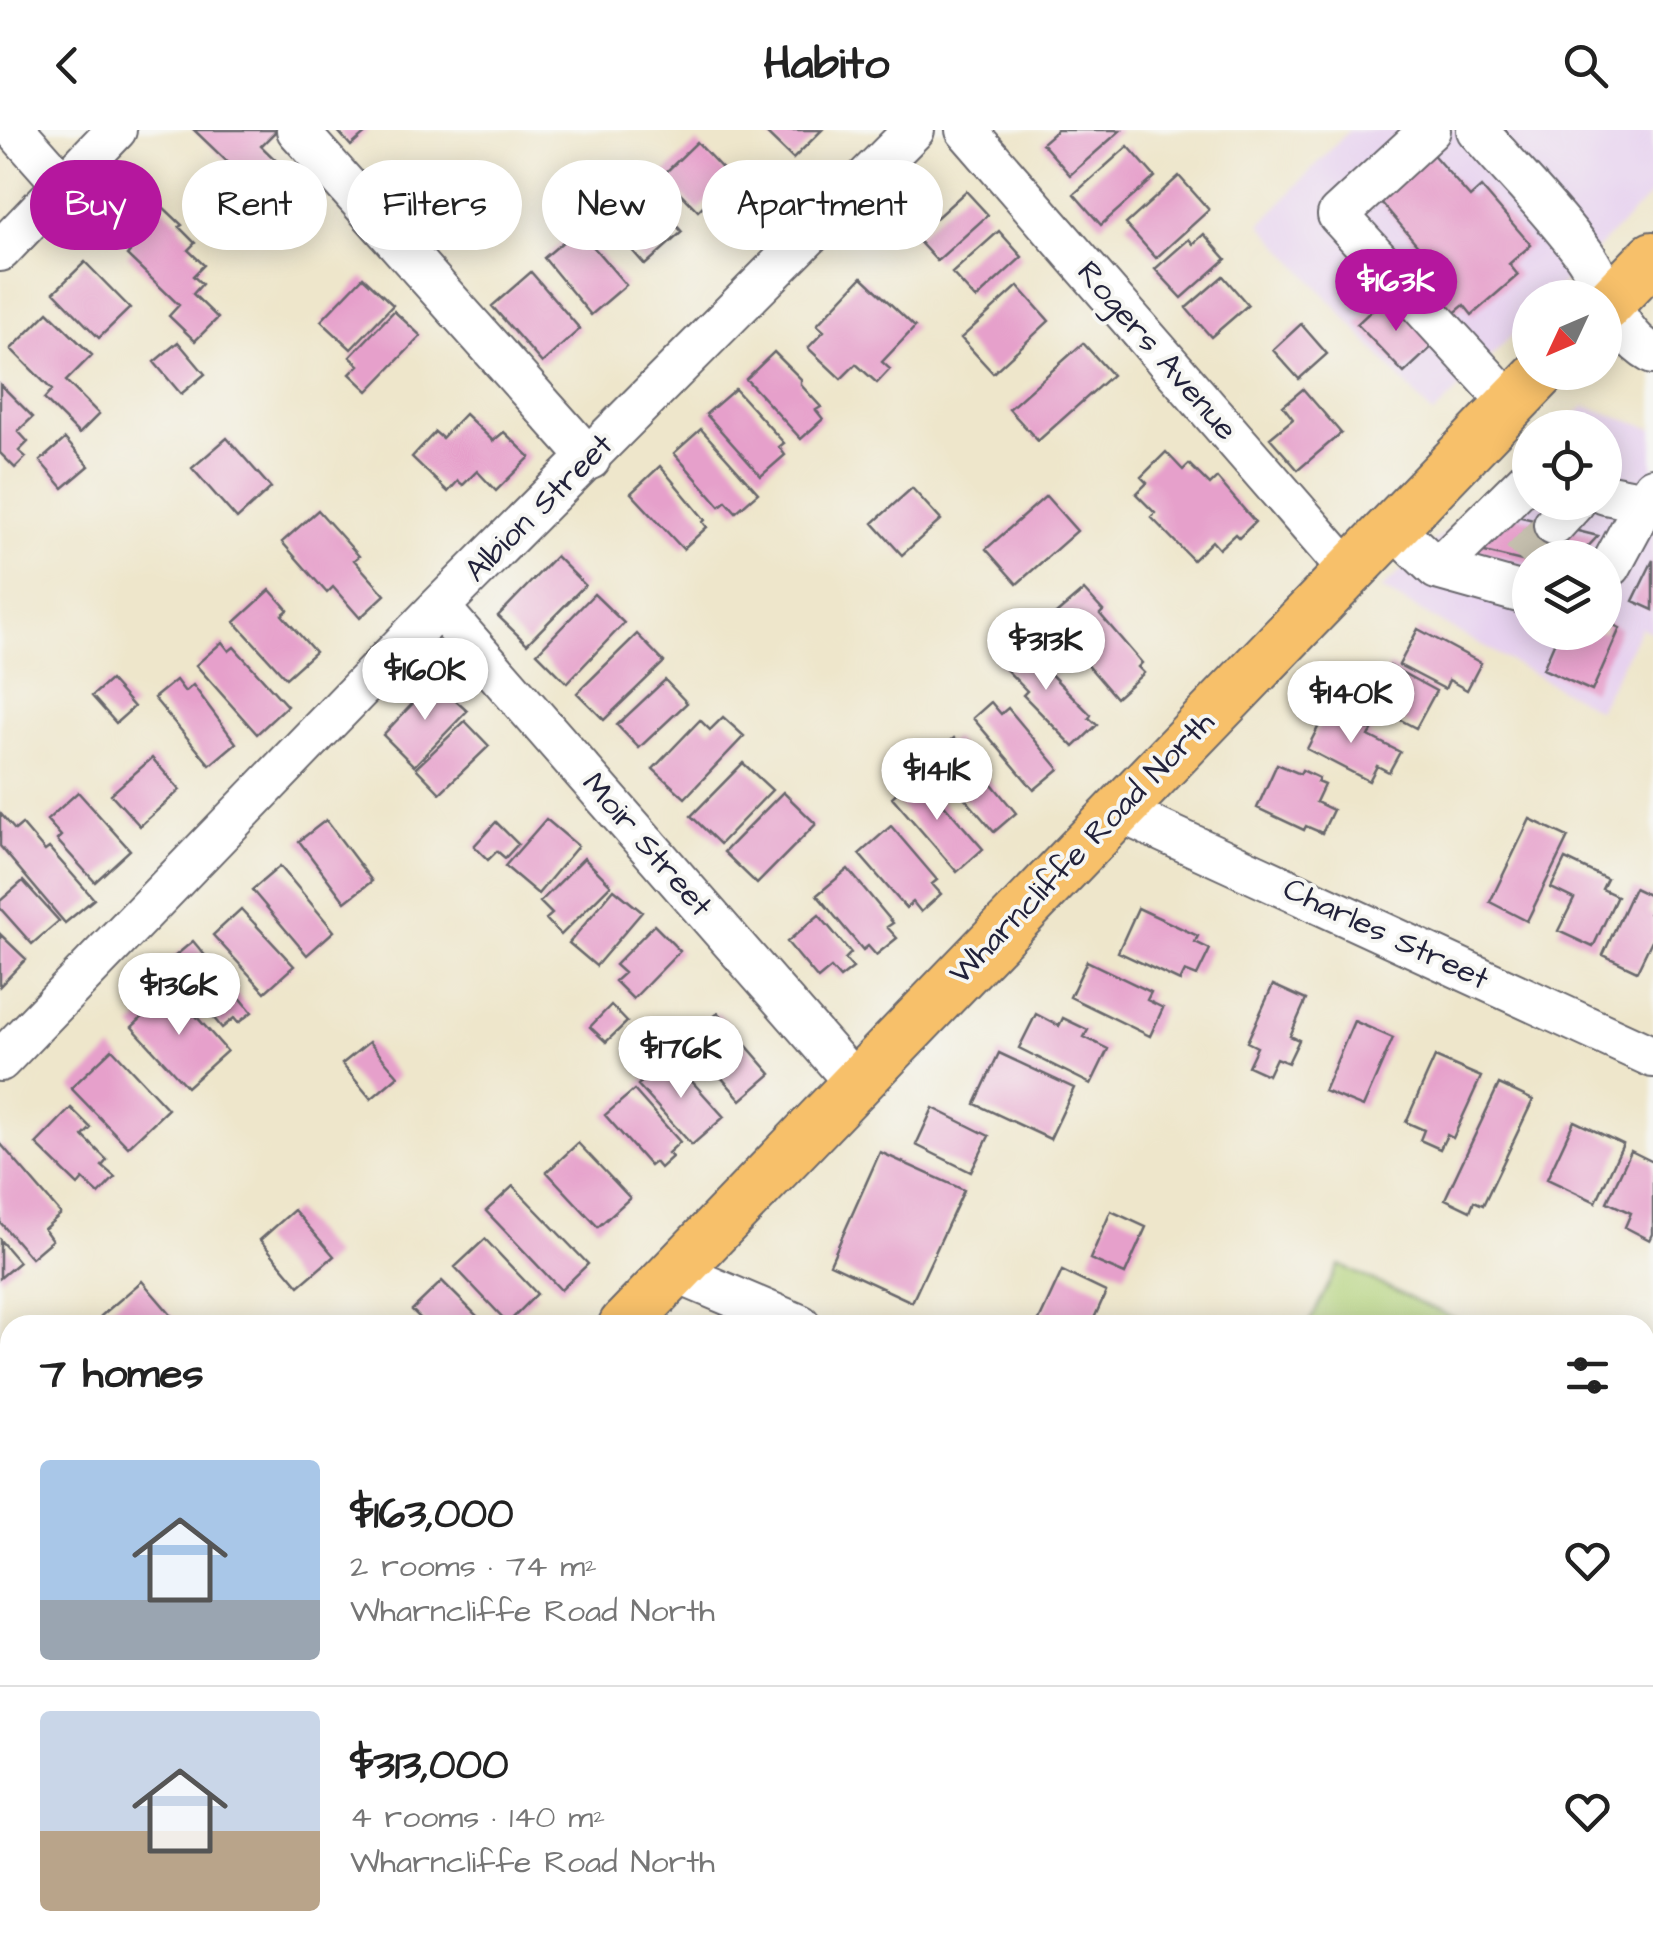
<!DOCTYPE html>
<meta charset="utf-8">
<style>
:root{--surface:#fff;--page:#f2f2f2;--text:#222;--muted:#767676;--line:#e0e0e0;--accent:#b5179e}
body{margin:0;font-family:"Architects Daughter",sans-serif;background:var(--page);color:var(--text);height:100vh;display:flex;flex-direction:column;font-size:38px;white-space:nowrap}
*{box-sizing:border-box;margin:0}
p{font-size:32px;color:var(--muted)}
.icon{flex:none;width:55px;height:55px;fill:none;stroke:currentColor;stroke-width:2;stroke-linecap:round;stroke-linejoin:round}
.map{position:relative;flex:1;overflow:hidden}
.details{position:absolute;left:0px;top:1185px;width:1655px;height:642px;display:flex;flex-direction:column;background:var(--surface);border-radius:30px 30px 0 0;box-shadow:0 5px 25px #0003}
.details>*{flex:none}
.guide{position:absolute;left:30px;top:30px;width:1000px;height:90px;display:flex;gap:20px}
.needle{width:65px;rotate:226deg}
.fabs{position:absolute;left:1512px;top:150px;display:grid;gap:20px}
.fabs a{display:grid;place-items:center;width:110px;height:110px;border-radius:50%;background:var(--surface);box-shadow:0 5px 25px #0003;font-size:50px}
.price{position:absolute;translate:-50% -85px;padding:0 22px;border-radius:35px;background:#fff;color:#222;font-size:32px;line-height:65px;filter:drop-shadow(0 2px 5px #0008)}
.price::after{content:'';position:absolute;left:50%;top:60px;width:30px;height:22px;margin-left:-15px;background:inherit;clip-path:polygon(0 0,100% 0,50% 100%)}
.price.selected{background:var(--accent);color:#fff}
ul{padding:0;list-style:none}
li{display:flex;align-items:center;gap:30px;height:250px;padding:0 40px}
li+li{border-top:2px solid var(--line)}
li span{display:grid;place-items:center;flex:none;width:280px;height:200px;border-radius:10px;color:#555}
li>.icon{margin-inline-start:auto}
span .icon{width:120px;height:120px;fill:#fffc;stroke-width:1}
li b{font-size:42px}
h2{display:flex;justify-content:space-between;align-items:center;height:120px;padding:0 40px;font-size:42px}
.tag{padding:0 35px;border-radius:45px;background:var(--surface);box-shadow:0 5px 25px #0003;font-size:35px;line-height:90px}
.tag.selected{background:var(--accent);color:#fff}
header{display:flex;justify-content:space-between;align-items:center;height:130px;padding:0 40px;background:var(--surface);font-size:45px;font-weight:800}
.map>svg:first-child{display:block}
.built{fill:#e7d2ef;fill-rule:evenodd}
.green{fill:#b0d077;stroke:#697959;stroke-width:2.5}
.building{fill:#e6a0cb}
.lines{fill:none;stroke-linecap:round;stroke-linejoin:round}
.minor-tunnel{stroke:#c5bfae;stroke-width:40;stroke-dasharray:40 20;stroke-linecap:butt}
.minor-casing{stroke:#69676d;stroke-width:44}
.major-casing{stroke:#69676d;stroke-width:54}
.minor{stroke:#fff;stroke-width:40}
.major{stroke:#f7c06b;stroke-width:50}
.labels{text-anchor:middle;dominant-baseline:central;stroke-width:8;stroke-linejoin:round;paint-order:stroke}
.street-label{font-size:32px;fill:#22223b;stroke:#f6f6f2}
</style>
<header><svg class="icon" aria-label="back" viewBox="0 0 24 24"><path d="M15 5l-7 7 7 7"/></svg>Habito<svg class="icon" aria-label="search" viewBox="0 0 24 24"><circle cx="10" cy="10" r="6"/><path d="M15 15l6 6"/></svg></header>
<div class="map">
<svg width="1653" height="1827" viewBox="0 0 1653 1827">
<rect width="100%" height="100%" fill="#f6f6f2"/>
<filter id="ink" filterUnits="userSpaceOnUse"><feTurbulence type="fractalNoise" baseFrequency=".01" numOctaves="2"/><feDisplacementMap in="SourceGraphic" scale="20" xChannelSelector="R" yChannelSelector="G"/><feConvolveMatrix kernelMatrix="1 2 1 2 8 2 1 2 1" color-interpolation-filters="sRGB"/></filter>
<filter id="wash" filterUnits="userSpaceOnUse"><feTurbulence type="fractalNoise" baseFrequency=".0048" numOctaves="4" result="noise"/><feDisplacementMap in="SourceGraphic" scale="40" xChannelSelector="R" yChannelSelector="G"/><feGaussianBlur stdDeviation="2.25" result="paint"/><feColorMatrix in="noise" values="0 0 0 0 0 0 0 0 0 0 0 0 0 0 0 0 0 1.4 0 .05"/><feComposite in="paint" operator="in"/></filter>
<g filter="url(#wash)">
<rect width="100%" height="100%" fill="#eee6cb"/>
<!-- built -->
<path class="built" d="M1349,0H1653V63L1549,167L1530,168V187L1433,285L1261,94Z
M1585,276L1653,299V503L1641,497L1598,580L1381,459L1530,326V372H1605V298L1561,297ZM1530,428H1605V502H1530Z"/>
<!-- green -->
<path class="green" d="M1339,1135L1469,1195H1308Z
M1645,1276L1653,1280V1827H938L942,1818H1645Z"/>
<g id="blocks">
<!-- building -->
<path class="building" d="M194,0H277L261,16L294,48L259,85L228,55L239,43Z
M337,0H369L351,16Z
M763,0H822L793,29Z
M1057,0H1121L1070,45L1042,13Z
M697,12L731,48L698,81L663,45Z
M1128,16L1155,47L1101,95L1074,64Z
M1429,20L1470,67L1481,57L1531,115L1509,134L1518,145L1472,185L1464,175L1445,191L1399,136L1420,118L1376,66Z
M633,46L682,102L645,135L596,79Z
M1179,46L1209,80L1156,128L1126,94Z
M140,55L182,95L179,97L195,113L188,120L204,135L193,146L202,154L193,164L218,188L195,211L169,186L179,175L127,125L133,119L113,101L126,86L118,78Z
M966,61L988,85L937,131L915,107Z
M578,99L626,155L591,185L544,128Z
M999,101L1022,127L976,169L952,143Z
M1204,104L1226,129L1182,168L1155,139L1189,109L1193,114Z
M85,132L130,178L99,208L54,162Z
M531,142L580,199L542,233L492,176Z
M1223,146L1248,175L1211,207L1186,178Z
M363,147L393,175L351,219L321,191Z
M862,147L915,197L882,232L890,239L877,253L856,234L841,249L808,218L824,201L817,195Z
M1018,156L1049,191L993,243L961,208Z
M1388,165L1435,214L1404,243L1357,194Z
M394,181L421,206L368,261L350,244L359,235L350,227Z
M48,182L92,225L66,251L99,284L79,304L44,269L52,260L11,219Z
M1301,194L1327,224L1299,249L1273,220Z
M178,212L205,244L181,264L154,232Z
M1083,213L1112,245L1038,311L1009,279Z
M774,222L801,249V255L821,277L816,280L823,289L801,309L746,249Z
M0,254L33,287L18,301L28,312L19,321L26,327L15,338L0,323Z
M735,259L784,313L779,317L785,325L761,346L706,284Z
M1303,259L1341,303L1298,340L1270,308L1293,289L1283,276Z
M465,284L493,311L504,302L530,327L496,361L477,341L463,355L458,351L448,362L412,327L435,302L442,308Z
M701,299L758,363L736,382L726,371L720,376L674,323Z
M227,308L271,358L237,389L192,338Z
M65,309L89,336L63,358L40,331Z
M1166,322L1183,340L1189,334L1210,355L1217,348L1255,392L1239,408L1235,404L1219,419L1212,411L1193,430L1151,387L1155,383L1136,364L1147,353L1141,347Z
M660,336L705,390L703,392L707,397L683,419L631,363Z
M912,358L941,390L902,425L873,393Z
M1046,366L1077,401L1017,454L986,419Z
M318,380L359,426L354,430L385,465L360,488L333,457L327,463L282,412Z
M1505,383L1598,406L1577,428H1530V433L1468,418Z
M556,426L585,455L527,514L498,486Z
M1653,430V480L1633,471Z
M270,460L288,480L282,485L315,522L286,548L235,492Z
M1084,460L1103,481L1100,484L1142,533L1138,537L1144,543L1116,568L1049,490Z
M594,464L624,493L567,553L537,523Z
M1605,491L1620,498L1592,561L1543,539L1559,502H1605Z
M1418,499L1481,533L1467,560L1449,550L1445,559L1399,535Z
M637,504L664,532L604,590L577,563Z
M1014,507L1091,585L1089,588L1097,595L1074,617L1023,565L1027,561L994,527Z
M222,512L229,521L234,517L287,576L257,604L196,535Z
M1390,536L1436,561L1416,598L1370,574Z
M110,550L134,577L116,593L92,566Z
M176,550L185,562L193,555L236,613L210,635L154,568Z
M665,550L687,573L639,618L617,595Z
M434,551L467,581L414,636L383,605Z
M991,572L1001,584L1008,578L1059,639L1034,660L973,588Z
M1328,578L1372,601L1369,606L1400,622L1389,642L1377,636L1369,651L1307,619Z
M723,587L744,606L685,668L653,639L700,590L710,600Z
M465,591L489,616L440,663L416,638Z
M954,608L1016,683L994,702L944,644L949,640L936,624Z
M152,628L180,660L140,696L111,664Z
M743,633L772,660L720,714L691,686Z
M1277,634L1300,644L1302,640L1319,648L1317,652L1324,655L1316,672L1333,680L1322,703L1306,696L1304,700L1257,678Z
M917,644L983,719L957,742L892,667Z
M78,662L130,720L95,752L57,710L61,706L47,690Z
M783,662L816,694L757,754L724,722Z
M0,683L15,700L22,694L45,721L49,718L94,769L65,793L0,716Z
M546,689L578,716L538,764L505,736Z
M1530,689L1568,707L1527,791L1490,772Z
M326,690L372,751L345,772L299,711Z
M496,692L518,714L505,728L497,721L488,730L474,716Z
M891,696L937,750L932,754L941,764L921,782L913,772L906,778L859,724Z
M584,728L611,755L561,805L546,789L552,784L540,772Z
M1565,729L1607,749L1602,759L1617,766L1593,817L1558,801L1574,769L1551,758Z
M280,736L334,801L307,825L252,760Z
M848,739L893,793L887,797L897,808L876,825L868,816L863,820L817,765Z
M23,751L59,791L32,814L0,778V771Z
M1634,758L1653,767L1649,783L1653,785V808L1637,841L1603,825Z
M614,759L642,782L596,836L569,813Z
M1138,778L1198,806L1195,812L1210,819L1197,846L1185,841L1180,851L1118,822Z
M241,779L294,836L265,862L213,805Z
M819,785L851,823L845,829L853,838L840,848L831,838L818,849L787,812Z
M654,795L680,821L633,869L615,851L624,843L615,835Z
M0,804L26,829L0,856Z
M193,811L252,882L238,893L234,888L222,898L168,832Z
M1087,831L1151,862L1147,870L1163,878L1150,906L1070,867Z
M1273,855L1306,870L1290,906L1299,910L1288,933L1276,928L1268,945L1248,936L1257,917L1247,912Z
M172,859L227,921L187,957L132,897Z
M611,875L627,892L606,912L590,897Z
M718,883L771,944L741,970L688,909Z
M1036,884L1059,896L1063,888L1088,900L1084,907L1108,919L1091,954L1019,918Z
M1354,891L1393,908L1363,977L1324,961Z
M369,912L398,946L371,969L342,934Z
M112,919L168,979L128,1017L71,958Z
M999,923L1074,958L1050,1009L975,974Z
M669,926L724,987L692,1015L638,955Z
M1435,927L1481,947L1453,1008L1447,1005L1440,1019L1420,1010L1424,1000L1406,992Z
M1499,954L1533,970L1483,1075L1474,1071L1470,1081L1445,1069Z
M634,960L680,1012L668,1023L672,1027L660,1038L655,1032L650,1036L605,985Z
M71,978L91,998L83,1006L107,1030L102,1036L115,1047L99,1064L83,1049L78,1055L36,1014Z
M933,978L989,1006L971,1042L916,1015Z
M1574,991L1623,1014L1596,1072L1547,1049Z
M0,1013L61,1084L44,1099L52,1110L31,1128L0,1092Z
M578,1013L630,1068L598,1097L547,1042Z
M1631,1021L1653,1032V1104L1650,1110L1625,1097L1631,1083L1607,1072Z
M880,1022L964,1060L912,1172L830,1134Z
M513,1056L588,1134L561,1160L486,1081Z
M294,1080L334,1126L299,1156L260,1110Z
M1111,1081L1146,1097L1125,1144L1090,1129Z
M485,1109L537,1164L508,1193L455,1137Z
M0,1110L19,1132L0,1148Z
M1062,1141L1106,1162L1091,1195H1037Z
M142,1151L177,1192L174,1195H108L101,1186Z
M442,1151L486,1195H427L412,1180Z
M3,1580L10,1588V1658L0,1647V1582Z
M136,1818H177L198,1827L201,1821L214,1827H131Z
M300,1818H328L349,1827H296Z
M687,1818H733L728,1827H682Z
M748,1818H791L787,1827H743Z
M802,1818H849L844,1827H797Z"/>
</g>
</g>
<g filter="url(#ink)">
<use href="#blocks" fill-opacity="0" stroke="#69676d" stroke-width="2.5"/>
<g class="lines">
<!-- minor-tunnel -->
<path class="minor-tunnel" d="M1521,431L1554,395"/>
<defs>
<path id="minor" d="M15,0L63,54
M297,0L590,329
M966,0L1349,441
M1430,0L1338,85L1511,274
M1477,0C1512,41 1552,80 1584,124C1607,156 1615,204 1653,224
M0,121L116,0
M1605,364L1645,372
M1554,395L1575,372
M1393,397L1437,439L1530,465
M1437,439L1528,349
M1605,439L1611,436L1653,358
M439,477L856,954
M1118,681L1653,927
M0,931L439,477L914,0
M675,1142L800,1195
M0,1463L10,1474
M510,1818L530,1827
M908,1827L912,1818"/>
<path id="major" d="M1605,177L1653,127
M624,1195L1542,242
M15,1827L25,1818"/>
</defs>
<!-- minor casing -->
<use href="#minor" class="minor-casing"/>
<!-- major casing -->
<use href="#major" class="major-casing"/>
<!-- minor -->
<use href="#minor" class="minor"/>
<!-- major -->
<use href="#major" class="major"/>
</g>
</g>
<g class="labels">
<!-- street labels -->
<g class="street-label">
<text transform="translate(1157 221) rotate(49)">Rogers Avenue</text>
<text transform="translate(539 378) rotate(-45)">Albion Street</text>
<text transform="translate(647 715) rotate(49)">Moir Street</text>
<text transform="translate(1082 718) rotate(-46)">Wharncliffe Road North</text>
<text transform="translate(1386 804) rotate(25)">Charles Street</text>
</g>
</g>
</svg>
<div class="fabs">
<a><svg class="needle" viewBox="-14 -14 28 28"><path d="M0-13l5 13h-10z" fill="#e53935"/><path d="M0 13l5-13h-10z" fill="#767676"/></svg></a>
<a><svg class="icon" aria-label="locate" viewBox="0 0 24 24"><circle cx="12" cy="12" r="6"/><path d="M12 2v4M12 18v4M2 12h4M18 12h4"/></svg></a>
<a><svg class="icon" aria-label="layers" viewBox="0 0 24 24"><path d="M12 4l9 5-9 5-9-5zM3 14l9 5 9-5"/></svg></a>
</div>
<b class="price selected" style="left:1396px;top:204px">$163K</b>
<b class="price" style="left:1046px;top:563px">$313K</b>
<b class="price" style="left:425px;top:593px">$160K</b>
<b class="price" style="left:1351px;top:616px">$140K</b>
<b class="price" style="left:937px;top:693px">$141K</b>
<b class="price" style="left:179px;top:908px">$136K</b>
<b class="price" style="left:681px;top:971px">$176K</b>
<div class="guide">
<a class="tag selected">Buy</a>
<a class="tag">Rent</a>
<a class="tag">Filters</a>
<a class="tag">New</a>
<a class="tag">Apartment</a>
</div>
<section class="details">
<h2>7 homes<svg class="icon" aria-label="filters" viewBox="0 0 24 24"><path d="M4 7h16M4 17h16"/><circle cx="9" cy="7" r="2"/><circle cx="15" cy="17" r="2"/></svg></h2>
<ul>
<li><span style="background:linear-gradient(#a9c7e8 70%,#9aa5b1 0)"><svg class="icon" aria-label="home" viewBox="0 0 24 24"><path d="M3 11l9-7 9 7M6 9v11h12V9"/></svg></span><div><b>$163,000</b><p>2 rooms · 74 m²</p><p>Wharncliffe Road North</p></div><svg class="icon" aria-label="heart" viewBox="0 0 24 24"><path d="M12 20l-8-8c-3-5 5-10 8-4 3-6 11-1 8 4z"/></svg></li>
<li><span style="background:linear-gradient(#c9d6e8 60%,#b9a48a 0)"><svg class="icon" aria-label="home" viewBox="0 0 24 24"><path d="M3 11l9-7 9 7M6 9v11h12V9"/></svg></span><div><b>$313,000</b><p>4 rooms · 140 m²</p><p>Wharncliffe Road North</p></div><svg class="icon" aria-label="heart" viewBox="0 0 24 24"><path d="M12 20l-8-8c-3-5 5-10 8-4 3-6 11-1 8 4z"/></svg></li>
</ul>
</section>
</div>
